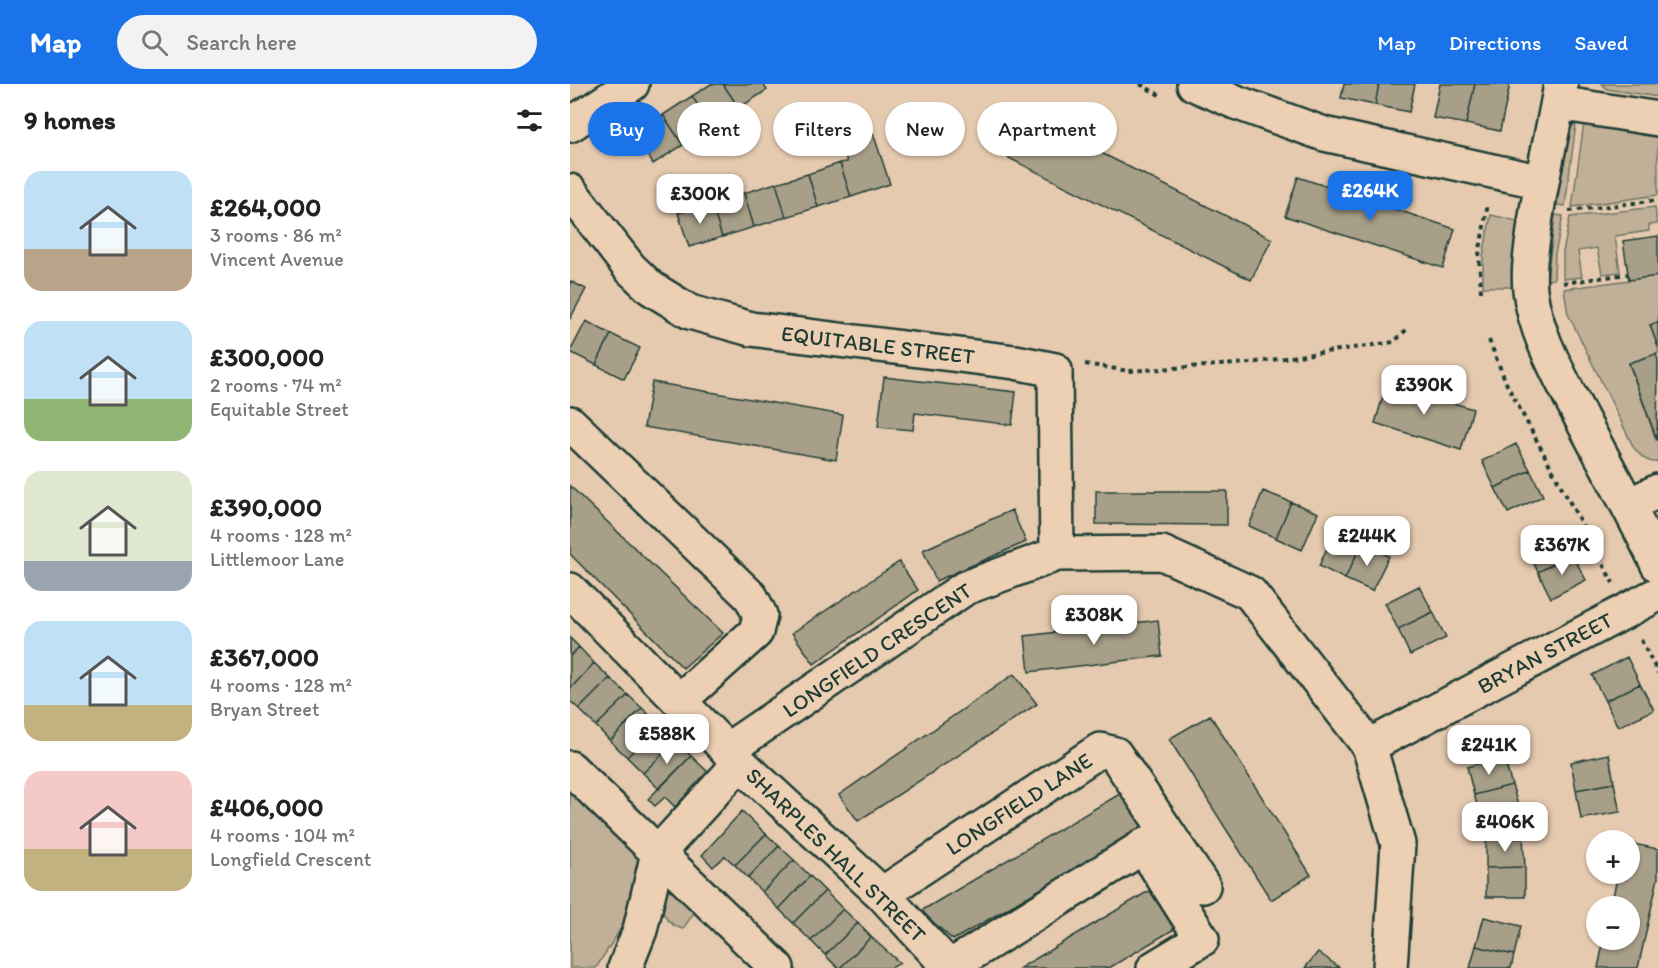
<!DOCTYPE html>
<meta charset="utf-8">
<style>
:root{--surface:#fff;--page:#f2f2f2;--text:#222;--muted:#767676;--accent:#1a73e8}
body{margin:0;font-family:Itim,sans-serif;background:var(--page);color:var(--text);height:100vh;display:flex;flex-direction:column;font-size:22px;white-space:nowrap}
*{box-sizing:border-box;margin:0}
p{font-size:20px;color:var(--muted)}
.icon{flex:none;width:33px;height:33px;fill:none;stroke:currentColor;stroke-width:2;stroke-linecap:round;stroke-linejoin:round}
.map{position:relative;flex:1;overflow:hidden}
.sheet{display:flex;flex-direction:column;background:var(--surface);width:570px}
.sheet>*{flex:none}
.top-card{position:absolute;left:18px;top:18px;width:570px;height:54px;display:flex;gap:12px}
.tools{position:absolute;left:1016px;top:746px;display:grid;gap:12px}
.tools a{display:grid;place-items:center;width:54px;height:54px;border-radius:50%;background:var(--surface);box-shadow:0 2px 4px #0004;font-size:30px}
.price{position:absolute;translate:-50% -51px;padding:0 14px;border-radius:12px;background:#fff;color:#222;font-size:20px;line-height:39px;filter:drop-shadow(0 2px 3px #0008)}
.price::after{content:'';position:absolute;left:50%;top:36px;width:18px;height:14px;margin-left:-9px;background:inherit;clip-path:polygon(0 0,100% 0,50% 100%)}
.price.on{background:var(--accent);color:#fff}
ul{padding:0;list-style:none}
li{display:flex;align-items:center;gap:18px;height:150px;padding:0 24px}
li span{display:grid;place-items:center;flex:none;width:168px;height:120px;border-radius:18px;color:#555}
li>.icon{margin-inline-start:auto}
span .icon{width:72px;height:72px;fill:#fffc;stroke-width:1}
li b{font-size:26px}
h2{display:flex;justify-content:space-between;align-items:center;height:72px;padding:0 24px;font-size:26px}
.chip{padding:0 21px;border-radius:27px;background:var(--surface);box-shadow:0 2px 4px #0004;font-size:21px;line-height:54px}
.chip.on{background:var(--accent);color:#fff}
header{display:flex;align-items:center;gap:36px;box-sizing:border-box;height:84px;padding:0 30px;background:var(--accent);color:#fff}
header strong{font-size:28px}
nav{display:flex;gap:33px;margin-inline-start:auto;font-size:21px}
.search{width:420px;height:54px;background:var(--page);display:flex;align-items:center;gap:15px;box-sizing:border-box;padding:0 21px;border-radius:33px;color:var(--muted);font-size:22px}
main{display:flex;flex:1;min-height:0}
.map>svg:first-child{display:block}
.green{fill:#c0b098;stroke:#707666;stroke-width:1.5}
.building{fill:#a89f89;stroke:#1f3d34;stroke-width:1.5}
.lines{fill:none;stroke-linecap:round;stroke-linejoin:round}
.minor-casing{stroke:#1f3d34;stroke-width:38}
.path{stroke:#1f3d34;stroke-width:4;stroke-dasharray:4.5 4.5;stroke-linecap:butt}
.minor{stroke:#edd0b4;stroke-width:33}
.labels{text-anchor:middle;dominant-baseline:central;stroke-width:6;stroke-linejoin:round;paint-order:stroke}
.street-label{font-size:22px;fill:#1f3d34;stroke:#edd0b4}
</style>
<header>
<strong>Map</strong>
<div class="search"><svg class="icon" aria-label="search" viewBox="0 0 24 24"><circle cx="10" cy="10" r="6"/><path d="M15 15l6 6"/></svg>Search here</div>
<nav><a>Map</a><a>Directions</a><a>Saved</a></nav>
</header>
<main>
<section class="sheet">
<h2>9 homes<svg class="icon" aria-label="filters" viewBox="0 0 24 24"><path d="M4 7h16M4 17h16"/><circle cx="9" cy="7" r="2"/><circle cx="15" cy="17" r="2"/></svg></h2>
<ul>
<li><span style="background:linear-gradient(#bfe0f5 65%,#b9a48a 0)"><svg class="icon" aria-label="home" viewBox="0 0 24 24"><path d="M3 11l9-7 9 7M6 9v11h12V9"/></svg></span><div><b>£264,000</b><p>3 rooms · 86 m²</p><p>Vincent Avenue</p></div></li>
<li><span style="background:linear-gradient(#bfe0f5 65%,#8fb573 0)"><svg class="icon" aria-label="home" viewBox="0 0 24 24"><path d="M3 11l9-7 9 7M6 9v11h12V9"/></svg></span><div><b>£300,000</b><p>2 rooms · 74 m²</p><p>Equitable Street</p></div></li>
<li><span style="background:linear-gradient(#dfe7d0 75%,#9aa5b1 0)"><svg class="icon" aria-label="home" viewBox="0 0 24 24"><path d="M3 11l9-7 9 7M6 9v11h12V9"/></svg></span><div><b>£390,000</b><p>4 rooms · 128 m²</p><p>Littlemoor Lane</p></div></li>
<li><span style="background:linear-gradient(#bfe0f5 70%,#c2b280 0)"><svg class="icon" aria-label="home" viewBox="0 0 24 24"><path d="M3 11l9-7 9 7M6 9v11h12V9"/></svg></span><div><b>£367,000</b><p>4 rooms · 128 m²</p><p>Bryan Street</p></div></li>
<li><span style="background:linear-gradient(#f6c9c9 65%,#c2b280 0)"><svg class="icon" aria-label="home" viewBox="0 0 24 24"><path d="M3 11l9-7 9 7M6 9v11h12V9"/></svg></span><div><b>£406,000</b><p>4 rooms · 104 m²</p><p>Longfield Crescent</p></div></li>
</ul>
</section>
<div class="map">
<svg width="1088" height="884" viewBox="0 0 1088 884">
<rect width="100%" height="100%" fill="#e5caaf"/>
<filter id="ink" filterUnits="userSpaceOnUse"><feTurbulence type="fractalNoise" baseFrequency=".0167" numOctaves="2"/><feDisplacementMap in="SourceGraphic" scale="12" xChannelSelector="R" yChannelSelector="G"/><feConvolveMatrix kernelMatrix="1 2 1 2 8 2 1 2 1" color-interpolation-filters="sRGB"/></filter>
<g filter="url(#ink)">
<!-- green -->
<path class="green" d="M1032,0H1088V13L1037,5Z
M1014,39L1088,48V111L1002,123Z
M1006,40L995,122L987,121L998,45Z
M1085,123L1087,140L1079,141V147L1045,152L1050,188L1032,190L1027,164L1008,167L1012,193L993,195V168L1000,133Z
M921,131L947,137L943,178V203H913V172Z
M985,131L993,132L985,170L984,195L977,196Z
M1088,192V238L1080,241L1088,263V270L1059,280L1086,356H1088V378C1076,379 1071,372 1064,364L1003,240L998,230L994,205Z
M0,698L72,769L55,838L26,884H0Z
M100,798L125,827L113,845C91,839 84,814 100,798Z"/>
<!-- building -->
<path class="building" d="M141,0H153L169,24L141,42L122,12Z
M153,0H193L197,6L169,24Z
M774,0H809L805,21L771,14Z
M809,0H845L839,28L805,21Z
M870,0H905L896,40L863,34Z
M905,0H940L930,47L896,40Z
M122,12L141,42L113,61L93,31Z
M93,31L113,61L83,80L64,49Z
M458,32L702,155L681,196L437,73Z
M303,49L320,100L281,113L270,79L277,78L271,59Z
M270,79L281,113L248,123L238,90Z
M238,90L248,123L216,133L206,99Z
M728,93L885,145L873,184L715,132Z
M206,99L216,133L184,143L174,109Z
M174,109L184,143L152,153L141,119Z
M141,119L152,153L119,163L108,129Z
M1088,152V192L1059,196L1053,157Z
M0,197L16,205L0,235Z
M16,237L41,250L26,281L0,268Z
M1088,238V263L1080,241Z
M41,250L70,264L54,295L26,281Z
M1086,270L1088,276L1087,356L1059,279Z
M314,293L446,308L442,341L345,329L343,346L308,343Z
M82,298L273,331L266,376L74,343Z
M817,299L903,325L891,366L805,339Z
M946,360L960,386L925,404L912,377Z
M960,386L973,412L938,429L925,404Z
M0,402L153,549L113,584L0,470Z
M526,407H657V441L526,440Z
M693,407L721,418L706,454L679,442Z
M721,418L748,429L732,466L706,454Z
M442,426L456,458L366,497L353,466Z
M989,444L1002,470L968,488L955,462Z
M765,447L792,459L775,495L749,482Z
M792,459L819,472L802,507L775,495Z
M1002,470L1016,496L981,514L968,488Z
M329,478L348,506L244,580L222,549Z
M849,502L863,528L828,545L815,519Z
M863,528L876,554L840,571L828,545Z
M588,536L592,572L459,588L455,552Z
M0,554L9,563L0,572Z
M9,563L24,579L0,605V572Z
M1057,573L1070,600L1035,617L1022,591Z
M24,579L40,594L9,625L0,617V605Z
M444,590L467,620L288,737L269,711Z
M40,594L58,611L26,642L9,625Z
M1070,600L1084,626L1048,643L1035,617Z
M58,611L72,624L40,657L26,642Z
M72,624L90,641L57,673L40,657Z
M640,631L741,791L701,816L599,655Z
M90,641L106,657L73,689L57,673Z
M106,657L121,672L89,705L73,689Z
M1039,670L1044,699L1006,706L1001,678Z
M121,672L139,689L105,723L95,713L85,722L78,715Z
M933,672L942,701L904,711L897,683Z
M1044,699L1050,728L1011,735L1006,706Z
M942,701L950,728L913,739L904,711Z
M553,708L574,745L383,856L351,827Z
M172,727L196,750L165,781L155,772L143,783L132,771Z
M196,750L209,762L178,794L165,781Z
M953,754L955,783L916,784V755Z
M1059,759L1088,765V794L1068,884H1028L1034,855H1059V822H1041L1048,789H1059Z
M209,762L224,776L192,808L178,794Z
M224,776L240,792L209,825L192,808Z
M955,783V813H916V784Z
M240,792L255,807L223,839L209,825Z
M587,802L611,841L539,884H450Z
M255,807L273,825L241,857L223,839Z
M273,825L288,839L255,871L241,857Z
M914,833L951,842L944,871L906,862Z
M288,839L301,853L270,884H268L255,871Z
M301,853L330,879L321,884H270Z
M906,862L944,871L941,884H900Z
M748,868L770,884H735Z"/>
<g class="lines">
<defs>
<path id="minor" d="M624,0L668,19L754,50L972,98
M991,0C983,49 970,98 964,147C961,167 958,186 960,206C965,249 989,290 1008,328C1035,379 1063,429 1088,481
M988,19L1088,35
M0,41L62,0
M0,107L60,184L81,204L120,228L181,245L445,278L485,286L487,470
M0,339L181,513L190,531L186,548L109,617
M1059,421L1088,407
M0,506L170,679L312,810L380,884
M799,662L1088,510
M157,666L395,504L487,470L592,469L680,509L799,662L828,760L820,884
M0,684L207,884
M573,762L632,855L584,884
M312,810L530,666L545,670L633,802
M55,884L70,846L88,769L170,679
M378,884L579,759"/>
</defs>
<!-- minor casing -->
<use href="#minor" class="minor-casing"/>
<!-- path -->
<path class="path" d="M570,0L593,13
M999,127L1088,116
M993,199L1058,190
M911,208L909,171L918,119
M919,256L937,301L1043,499
M515,280L559,287L680,279L824,258L839,243
M1071,556L1088,589"/>
<!-- minor -->
<use href="#minor" class="minor"/>
</g>
</g>
<g class="labels">
<!-- street labels -->
<g class="street-label">
<text transform="translate(308 261) rotate(7)">EQUITABLE STREET</text>
<text transform="translate(307 566) rotate(-34)">LONGFIELD CRESCENT</text>
<text transform="translate(975 569) rotate(-28)">BRYAN STREET</text>
<text transform="translate(449 720) rotate(-33)">LONGFIELD LANE</text>
<text transform="translate(266 771) rotate(44)">SHARPLES HALL STREET</text>
</g>
</g>
</svg>
<div class="tools">
<a>+</a>
<a>−</a>
</div>
<b class="price on" style="left:800px;top:138px">£264K</b>
<b class="price" style="left:130px;top:141px">£300K</b>
<b class="price" style="left:854px;top:332px">£390K</b>
<b class="price" style="left:797px;top:483px">£244K</b>
<b class="price" style="left:992px;top:492px">£367K</b>
<b class="price" style="left:524px;top:562px">£308K</b>
<b class="price" style="left:97px;top:681px">£588K</b>
<b class="price" style="left:919px;top:692px">£241K</b>
<b class="price" style="left:935px;top:769px">£406K</b>
<div class="top-card">
<a class="chip on">Buy</a>
<a class="chip">Rent</a>
<a class="chip">Filters</a>
<a class="chip">New</a>
<a class="chip">Apartment</a>
</div>
</div>
</main>
